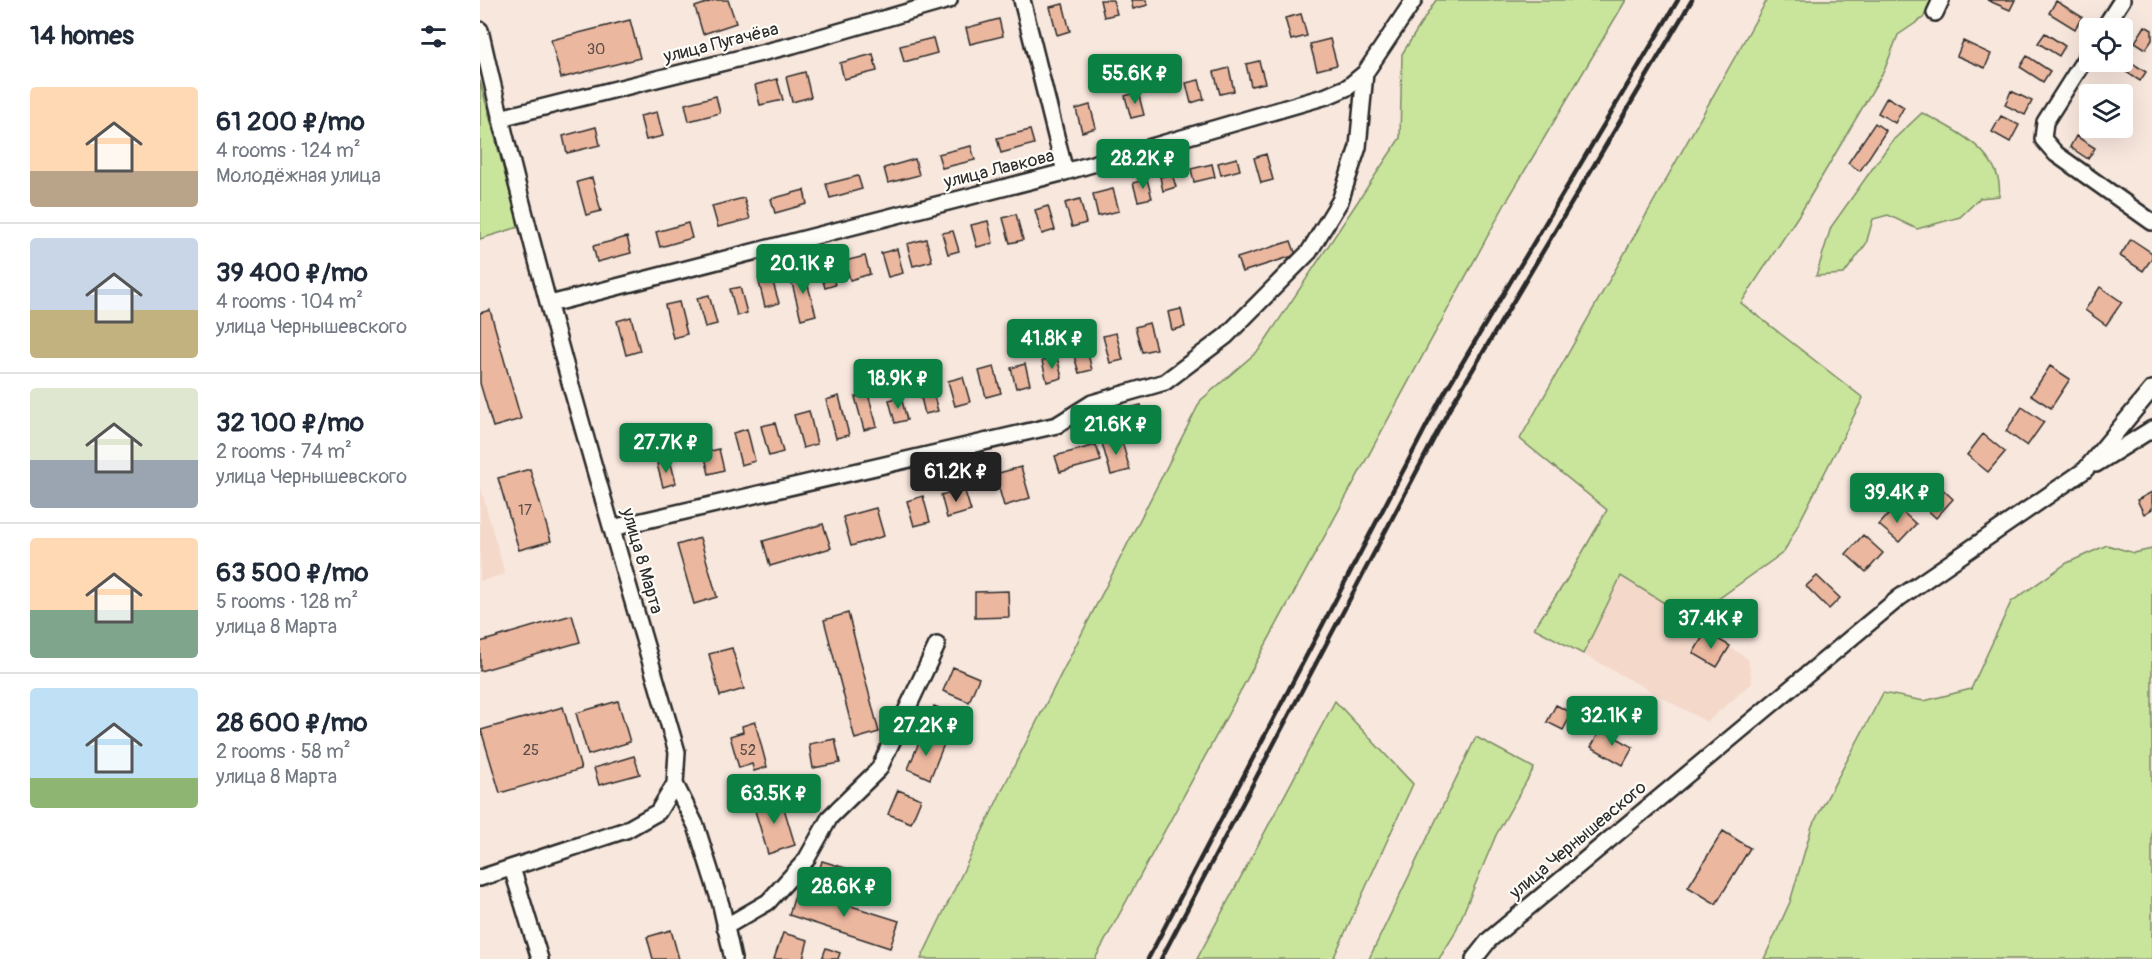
<!DOCTYPE html>
<meta charset="utf-8">
<style>
:root{--surface:#fff;--page:#f2f2f3;--text:#1f2937;--muted:#747a83;--line:#e0e1e3;--accent:#0b8043}
body{margin:0;font-family:Pangolin,sans-serif;background:var(--page);color:var(--text);height:100vh;display:flex;flex-direction:column;font-size:22px;white-space:nowrap}
*{box-sizing:border-box;margin:0}
p{font-size:20px;color:var(--muted)}
.icon{flex:none;width:33px;height:33px;fill:none;stroke:currentColor;stroke-width:2;stroke-linecap:round;stroke-linejoin:round}
.map{position:relative;flex:1;overflow:hidden}
.side{display:flex;flex-direction:column;background:var(--surface);width:480px}
.side>*{flex:none}
.buttons{position:absolute;left:1599px;top:18px;display:grid;gap:12px}
.buttons a{display:grid;place-items:center;width:54px;height:54px;border-radius:6px;background:var(--surface);box-shadow:0 6px 24px #0002;font-size:30px}
.price{position:absolute;translate:-50% -51px;padding:0 14px;border-radius:6px;background:var(--accent);color:#fff;font-size:20px;line-height:39px;filter:drop-shadow(0 2px 3px #0008)}
.price::after{content:'';position:absolute;left:50%;top:36px;width:18px;height:14px;margin-left:-9px;background:inherit;clip-path:polygon(0 0,100% 0,50% 100%)}
.price.on{background:#222;color:#fff}
ul{padding:0;list-style:none}
li{display:flex;align-items:center;gap:18px;height:150px;padding:0 30px}
li+li{border-top:2px solid var(--line)}
li span{display:grid;place-items:center;flex:none;width:168px;height:120px;border-radius:6px;color:#555}
li>.icon{margin-inline-start:auto}
span .icon{width:72px;height:72px;fill:#fffc;stroke-width:1}
li b{font-size:26px}
h2{display:flex;justify-content:space-between;align-items:center;height:72px;padding:0 30px;font-size:26px}
main{display:flex;flex:1;min-height:0}
.map>svg:first-child{display:block}
.built{fill:#f4d9ca}
.green{fill:#c9e59c;stroke:#7a8864;stroke-width:1.5}
.building{fill:#ecb79f;stroke:#2b2b2b;stroke-width:1.5}
.lines{fill:none;stroke-linecap:round;stroke-linejoin:round}
.minor-casing{stroke:#2b2b2b;stroke-width:20}
.minor{stroke:#fdfcf7;stroke-width:15}
.rail{stroke:#2b2b2b;stroke-width:4.5}
.labels{text-anchor:middle;dominant-baseline:central;stroke-width:4.5;stroke-linejoin:round;paint-order:stroke}
.number-label{font-size:15px;fill:#5b4e48}
.street-label{font-size:18px;fill:#2b2b2b;stroke:#fdfcf7}
</style>
<main>
<section class="side">
<h2>14 homes<svg class="icon" aria-label="filters" viewBox="0 0 24 24"><path d="M4 7h16M4 17h16"/><circle cx="9" cy="7" r="2"/><circle cx="15" cy="17" r="2"/></svg></h2>
<ul>
<li><span style="background:linear-gradient(#ffd9b3 70%,#b9a48a 0)"><svg class="icon" aria-label="home" viewBox="0 0 24 24"><path d="M3 11l9-7 9 7M6 9v11h12V9"/></svg></span><div><b>61 200 ₽/mo</b><p>4 rooms · 124 m²</p><p>Молодёжная улица</p></div></li>
<li><span style="background:linear-gradient(#c9d6e8 60%,#c2b280 0)"><svg class="icon" aria-label="home" viewBox="0 0 24 24"><path d="M3 11l9-7 9 7M6 9v11h12V9"/></svg></span><div><b>39 400 ₽/mo</b><p>4 rooms · 104 m²</p><p>улица Чернышевского</p></div></li>
<li><span style="background:linear-gradient(#dfe7d0 60%,#9aa5b1 0)"><svg class="icon" aria-label="home" viewBox="0 0 24 24"><path d="M3 11l9-7 9 7M6 9v11h12V9"/></svg></span><div><b>32 100 ₽/mo</b><p>2 rooms · 74 m²</p><p>улица Чернышевского</p></div></li>
<li><span style="background:linear-gradient(#ffd9b3 60%,#7fa58c 0)"><svg class="icon" aria-label="home" viewBox="0 0 24 24"><path d="M3 11l9-7 9 7M6 9v11h12V9"/></svg></span><div><b>63 500 ₽/mo</b><p>5 rooms · 128 m²</p><p>улица 8 Марта</p></div></li>
<li><span style="background:linear-gradient(#bfe0f5 75%,#8fb573 0)"><svg class="icon" aria-label="home" viewBox="0 0 24 24"><path d="M3 11l9-7 9 7M6 9v11h12V9"/></svg></span><div><b>28 600 ₽/mo</b><p>2 rooms · 58 m²</p><p>улица 8 Марта</p></div></li>
</ul>
</section>
<div class="map">
<svg width="1672" height="959" viewBox="0 0 1672 959">
<rect width="100%" height="100%" fill="#f8e7dd"/>
<filter id="ink" filterUnits="userSpaceOnUse"><feTurbulence type="fractalNoise" baseFrequency=".0167" numOctaves="2"/><feDisplacementMap in="SourceGraphic" scale="12" xChannelSelector="R" yChannelSelector="G"/><feConvolveMatrix kernelMatrix="1 2 1 2 8 2 1 2 1" color-interpolation-filters="sRGB"/></filter>
<g filter="url(#ink)">
<!-- built -->
<path class="built" d="M0,486L25,574L0,581Z
M1141,576L1268,659L1272,683L1227,722L1103,654Z"/>
<!-- green -->
<path class="green" d="M956,0H1146L1025,204L615,959H441L527,780L721,400L779,350L920,138L922,54Z
M1287,0H1452L1443,18L1418,35L1404,71L1324,207L1261,303L1383,398L1304,552L1210,619L1141,576L1103,654L1054,628L1086,581L1127,510L1040,439Z
M0,81L39,227L0,239Z
M1442,113C1474,129 1525,154 1519,196L1500,198L1480,217L1437,229L1408,215L1393,219L1386,244L1364,274L1336,276L1351,227L1412,141Z
M1627,545L1654,553L1672,549V959H1284L1310,902L1332,826L1403,693L1444,701L1491,689L1531,602L1587,563Z
M855,701L933,784L853,959H717Z
M996,737L1054,768L1016,835L974,935L959,959H889Z"/>
<!-- building -->
<path class="building" d="M235,0H248L256,23L223,34L215,7Z
M620,0H633L637,14L624,17Z
M651,0H666L668,5L653,9Z
M1507,0H1535L1530,10Z
M1576,1L1602,17L1595,29L1569,13Z
M583,4L590,31L577,35L570,7Z
M821,14L827,36L811,40L805,18Z
M519,19L523,36L490,44L486,28Z
M150,20L160,58L81,78L71,40Z
M1665,26L1672,30V40L1666,49L1655,42Z
M1565,33L1585,46L1579,56L1558,43Z
M453,38L457,53L424,62L420,46Z
M850,39L857,65L837,70L830,44Z
M1483,41L1511,54L1505,68L1477,56Z
M393,54L397,71L364,79L360,63Z
M1547,56L1570,71L1563,82L1540,67Z
M1646,59L1666,72L1660,81L1640,68Z
M683,61L688,79L677,82L673,64Z
M779,61L785,83L771,86L766,64Z
M749,68L754,91L740,94L734,72Z
M325,72L331,97L312,102L306,77Z
M297,79L303,100L280,105L275,85Z
M719,80L724,99L711,103L706,83Z
M1531,91L1552,101L1545,115L1525,105Z
M658,92L664,115L651,118L645,96Z
M236,96L240,113L209,121L205,104Z
M1407,97L1424,107L1415,123L1398,113Z
M610,105L616,128L602,132L596,109Z
M177,112L183,136L166,140L160,116Z
M1521,116L1539,125L1530,142L1512,132Z
M1395,123L1406,131L1380,171L1368,163Z
M116,127L120,145L87,153L83,136Z
M550,130L554,144L521,153L517,138Z
M1596,136L1615,148L1608,159L1590,147Z
M491,146L495,160L462,168L458,154Z
M786,154L793,180L781,183L774,158Z
M757,158L760,170L741,175L738,163Z
M435,159L439,175L408,183L404,168Z
M732,164L735,177L714,182L711,169Z
M692,174L696,187L683,191L680,177Z
M378,176L382,189L350,198L346,184Z
M112,178L121,211L106,215L97,182Z
M667,179L672,198L658,201L653,183Z
M633,189L639,211L618,216L613,194Z
M324,190L327,204L295,213L291,199Z
M264,198L270,219L238,227L232,206Z
M600,199L606,223L592,227L585,203Z
M568,206L575,230L562,234L555,210Z
M536,214L543,240L530,243L523,218Z
M508,221L513,243L497,247L491,225Z
M208,223L212,238L180,247L176,232Z
M473,231L479,251L468,254L462,233Z
M147,237L151,253L117,262L113,246Z
M446,239L452,261L433,266L427,244Z
M1651,239L1672,253V258L1663,271L1640,256Z
M811,241L816,255L762,272L757,258Z
M417,249L423,273L408,277L401,253Z
M385,256L390,274L370,280L365,261Z
M350,264L355,285L345,288L339,266Z
M324,271L336,315L321,319L310,275Z
M292,279L299,303L285,307L279,282Z
M260,287L267,313L257,316L250,289Z
M1620,287L1642,302L1626,325L1605,310Z
M229,295L237,324L225,327L217,298Z
M199,302L207,334L193,338L185,305Z
M701,309L705,327L692,330L688,312Z
M10,310L41,419L13,427L0,383V313Z
M151,317L160,351L146,355L137,321Z
M669,323L676,349L662,352L655,327Z
M636,333L643,360L630,363L623,336Z
M606,346L612,370L599,373L592,349Z
M577,357L582,378L567,382L562,361Z
M545,364L550,384L536,388L531,368Z
M1570,366L1590,379L1571,408L1551,395Z
M514,367L521,393L506,397L499,371Z
M483,377L490,402L475,406L468,381Z
M450,382L458,411L445,414L438,385Z
M388,394L397,426L384,430L375,397Z
M359,396L369,435L356,438L346,400Z
M421,397L427,420L415,423L409,400Z
M661,405L667,427L649,432L647,423L637,426L633,412Z
M1542,407L1564,422L1547,446L1526,431Z
M329,411L337,444L323,448L314,415Z
M295,423L303,452L289,456L281,426Z
M267,429L275,461L261,465L253,433Z
M1503,434L1525,452L1508,472L1487,455Z
M641,438L650,470L631,475L622,443Z
M616,445L621,461L580,472L575,456Z
M239,449L244,470L229,474L224,453Z
M190,460L196,483L183,487L177,464Z
M541,467L550,498L524,506L515,474Z
M50,469L71,541L39,550L18,478Z
M1457,484L1473,499L1456,518L1440,503Z
M484,488L491,511L467,518L461,495Z
M1672,492V509L1664,514L1657,500Z
M443,496L450,522L434,526L427,501Z
M1416,506L1436,524L1419,542L1399,525Z
M396,508L404,536L371,546L363,517Z
M343,524L351,548L290,566L283,541Z
M1383,535L1403,553L1386,572L1366,554Z
M220,538L237,597L214,604L197,545Z
M1337,576L1360,598L1349,609L1326,586Z
M528,591L529,617L495,618V592Z
M368,613L399,732L375,739L344,620Z
M92,615L100,642L0,671V642Z
M1226,632L1250,646L1237,667L1213,653Z
M252,648L264,689L240,696L229,654Z
M473,667L499,678L489,702L463,691Z
M138,701L150,742L108,755L96,713Z
M1076,705L1092,713L1083,730L1067,722Z
M454,706L474,714L466,735L445,727Z
M83,707L101,769L20,793L1,730Z
M275,722L287,767L274,771L272,764L259,768L250,736L263,732L262,726Z
M1121,729L1153,747L1143,765L1111,747Z
M442,735L464,744L450,779L428,769Z
M355,739L360,763L333,768L329,744Z
M154,756L160,774L119,785L114,768Z
M418,790L441,799L431,823L408,814Z
M300,795L315,845L288,854L273,804Z
M1243,831L1270,848L1236,904L1208,887Z
M342,861L409,881L405,895L338,875Z
M317,889L419,921L410,948L309,915Z
M191,930L199,959H173L167,937Z
M303,933L328,940L323,959H294Z
M346,948L360,953L358,959H342Z"/>
<g class="lines">
<defs>
<path id="minor" d="M542,0L585,172
M1455,13L1461,0
M1624,28L1642,0
M0,30C55,273 127,513 197,752L195,784L216,826L241,905L253,959
M1610,51L1565,122L1563,139L1576,154L1672,222
M20,118L313,45L469,0
M70,304L585,172L847,96L868,87L885,73L934,0
M1616,464L1672,429
M132,528L577,425L612,403L685,382L746,336L829,252L860,201L878,147L885,73
M32,868L60,959
M0,878L146,830L178,812L195,784
M245,927L288,902L326,860L350,817L399,769L457,645
M994,959L1009,940L1419,598L1605,470L1672,389"/>
</defs>
<!-- minor casing -->
<use href="#minor" class="minor-casing"/>
<!-- minor -->
<use href="#minor" class="minor"/>
<!-- rail -->
<path class="rail" d="M668,959L959,402L1198,0
M681,959L970,408L1212,0"/>
</g>
</g>
<g class="labels">
<!-- number labels -->
<g class="number-label">
<text x="116" y="49">30</text>
<text x="45" y="510">17</text>
<text x="51" y="750">25</text>
<text x="268" y="750">52</text>
</g>
<!-- street labels -->
<g class="street-label">
<text transform="translate(241 43) rotate(-14)">улица Пугачёва</text>
<text transform="translate(519 169) rotate(-14)">улица Лавкова</text>
<text transform="translate(162 561) rotate(74)">улица 8 Марта</text>
<text transform="translate(1098 840) rotate(-40)">улица Чернышевского</text>
</g>
</g>
</svg>
<div class="buttons">
<a><svg class="icon" aria-label="locate" viewBox="0 0 24 24"><circle cx="12" cy="12" r="6"/><path d="M12 2v4M12 18v4M2 12h4M18 12h4"/></svg></a>
<a><svg class="icon" aria-label="layers" viewBox="0 0 24 24"><path d="M12 4l9 5-9 5-9-5zM3 14l9 5 9-5"/></svg></a>
</div>
<b class="price" style="left:655px;top:105px">55.6K ₽</b>
<b class="price" style="left:663px;top:190px">28.2K ₽</b>
<b class="price" style="left:323px;top:295px">20.1K ₽</b>
<b class="price" style="left:572px;top:370px">41.8K ₽</b>
<b class="price" style="left:418px;top:410px">18.9K ₽</b>
<b class="price" style="left:636px;top:456px">21.6K ₽</b>
<b class="price" style="left:186px;top:474px">27.7K ₽</b>
<b class="price on" style="left:476px;top:503px">61.2K ₽</b>
<b class="price" style="left:1417px;top:524px">39.4K ₽</b>
<b class="price" style="left:1231px;top:650px">37.4K ₽</b>
<b class="price" style="left:1132px;top:747px">32.1K ₽</b>
<b class="price" style="left:446px;top:757px">27.2K ₽</b>
<b class="price" style="left:294px;top:825px">63.5K ₽</b>
<b class="price" style="left:364px;top:918px">28.6K ₽</b>
</div>
</main>
